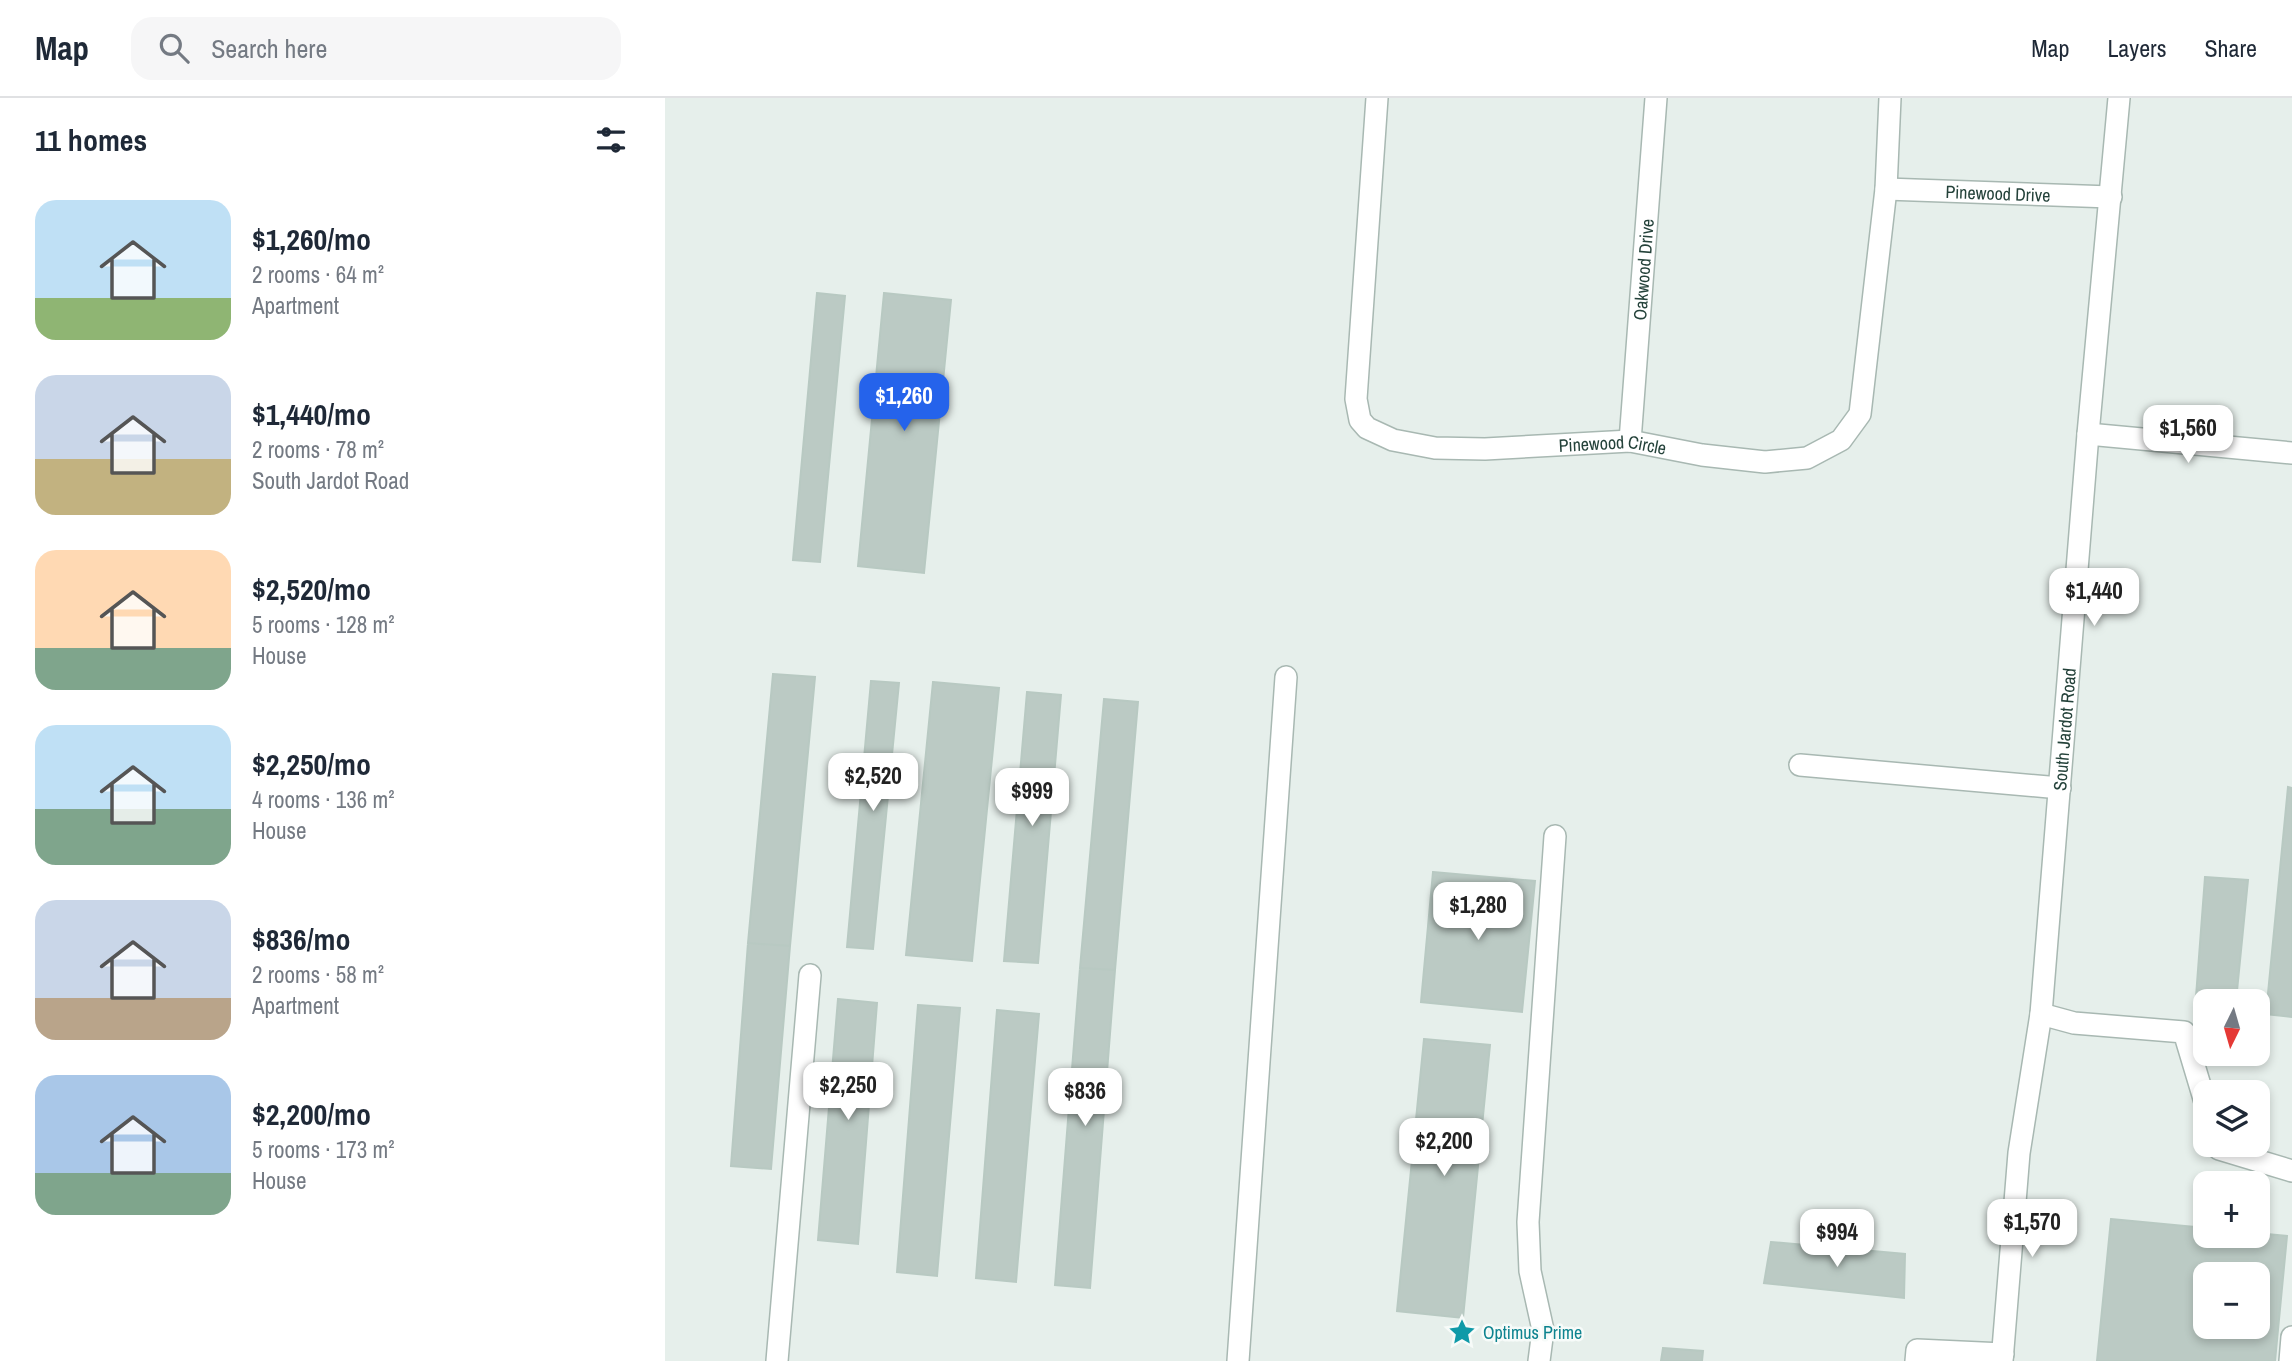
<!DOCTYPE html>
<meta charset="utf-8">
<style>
:root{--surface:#fff;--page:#f6f6f7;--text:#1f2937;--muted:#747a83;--line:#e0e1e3;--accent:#2563eb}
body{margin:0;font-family:"Archivo Narrow",sans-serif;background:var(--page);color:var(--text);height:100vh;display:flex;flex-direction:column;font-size:26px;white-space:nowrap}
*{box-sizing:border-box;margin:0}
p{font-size:23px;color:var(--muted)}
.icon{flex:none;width:38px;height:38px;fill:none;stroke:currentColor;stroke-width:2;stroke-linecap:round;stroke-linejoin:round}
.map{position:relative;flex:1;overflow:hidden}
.details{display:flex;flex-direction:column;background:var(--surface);width:665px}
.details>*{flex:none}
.needle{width:46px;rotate:185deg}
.fabs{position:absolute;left:1528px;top:891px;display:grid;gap:14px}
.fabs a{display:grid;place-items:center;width:77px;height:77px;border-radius:14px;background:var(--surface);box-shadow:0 4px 10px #0003;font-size:35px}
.price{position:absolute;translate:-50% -60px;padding:0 16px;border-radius:14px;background:#fff;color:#222;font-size:23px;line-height:46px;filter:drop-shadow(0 2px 4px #0008)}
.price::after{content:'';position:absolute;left:50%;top:42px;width:21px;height:16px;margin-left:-10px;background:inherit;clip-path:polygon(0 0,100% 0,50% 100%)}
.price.selected{background:var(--accent);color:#fff}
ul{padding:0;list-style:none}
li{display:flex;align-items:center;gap:21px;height:175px;padding:0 35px}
li span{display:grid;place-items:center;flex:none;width:196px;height:140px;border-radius:21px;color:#555}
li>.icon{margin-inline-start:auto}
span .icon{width:84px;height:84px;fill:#fffc;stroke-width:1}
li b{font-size:30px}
h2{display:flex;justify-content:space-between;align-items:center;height:84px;padding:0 35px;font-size:30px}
header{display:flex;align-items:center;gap:42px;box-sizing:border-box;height:98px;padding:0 35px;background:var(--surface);border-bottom:2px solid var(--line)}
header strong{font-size:33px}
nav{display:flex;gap:38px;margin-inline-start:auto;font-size:24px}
.search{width:490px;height:63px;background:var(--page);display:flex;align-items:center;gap:18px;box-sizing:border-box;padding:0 24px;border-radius:21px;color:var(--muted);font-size:26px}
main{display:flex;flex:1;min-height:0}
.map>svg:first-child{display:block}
.building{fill:#bbcac4;stroke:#b8c9c2;stroke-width:2;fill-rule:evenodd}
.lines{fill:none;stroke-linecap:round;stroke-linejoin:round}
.minor-casing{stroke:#a8b8b2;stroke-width:24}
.minor{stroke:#fff;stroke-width:21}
.labels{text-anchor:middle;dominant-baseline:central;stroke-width:5;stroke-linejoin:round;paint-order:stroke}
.street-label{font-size:18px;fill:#24423a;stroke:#f7fbf9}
.culture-label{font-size:18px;fill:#0d838f;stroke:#f7fbf9;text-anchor:start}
</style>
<header>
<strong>Map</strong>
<div class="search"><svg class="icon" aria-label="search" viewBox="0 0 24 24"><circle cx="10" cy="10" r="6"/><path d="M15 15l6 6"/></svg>Search here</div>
<nav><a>Map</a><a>Layers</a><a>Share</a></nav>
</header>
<main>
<section class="details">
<h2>11 homes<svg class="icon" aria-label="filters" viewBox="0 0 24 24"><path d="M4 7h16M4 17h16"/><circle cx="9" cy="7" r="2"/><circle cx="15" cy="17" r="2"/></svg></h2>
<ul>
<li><span style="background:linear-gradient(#bfe0f5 70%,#8fb573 0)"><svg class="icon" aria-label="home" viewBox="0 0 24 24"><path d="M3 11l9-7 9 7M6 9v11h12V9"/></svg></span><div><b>$1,260/mo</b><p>2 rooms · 64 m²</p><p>Apartment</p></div></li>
<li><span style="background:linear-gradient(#c9d6e8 60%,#c2b280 0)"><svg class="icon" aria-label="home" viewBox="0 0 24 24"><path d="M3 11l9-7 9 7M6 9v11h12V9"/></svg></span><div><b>$1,440/mo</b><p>2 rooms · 78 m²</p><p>South Jardot Road</p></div></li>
<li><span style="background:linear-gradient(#ffd9b3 70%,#7fa58c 0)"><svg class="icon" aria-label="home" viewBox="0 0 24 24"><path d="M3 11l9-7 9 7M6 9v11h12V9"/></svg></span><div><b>$2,520/mo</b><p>5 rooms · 128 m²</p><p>House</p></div></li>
<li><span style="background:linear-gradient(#bfe0f5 60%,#7fa58c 0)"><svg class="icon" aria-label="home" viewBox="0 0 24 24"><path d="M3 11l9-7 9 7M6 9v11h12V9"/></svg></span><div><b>$2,250/mo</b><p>4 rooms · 136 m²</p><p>House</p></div></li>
<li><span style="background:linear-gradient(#c9d6e8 70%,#b9a48a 0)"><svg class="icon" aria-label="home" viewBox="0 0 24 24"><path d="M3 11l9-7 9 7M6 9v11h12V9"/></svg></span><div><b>$836/mo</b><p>2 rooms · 58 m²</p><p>Apartment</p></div></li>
<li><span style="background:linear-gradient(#a9c7e8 70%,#7fa58c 0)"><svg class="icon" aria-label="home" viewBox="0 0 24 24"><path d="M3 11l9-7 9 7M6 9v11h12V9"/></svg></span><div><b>$2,200/mo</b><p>5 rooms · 173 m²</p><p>House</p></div></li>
</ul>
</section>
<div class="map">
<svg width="1627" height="1263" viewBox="0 0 1627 1263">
<rect width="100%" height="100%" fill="#e6efeb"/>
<!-- building -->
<path class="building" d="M152,195L180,198L155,464L128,462Z
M219,195L286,202L259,475L193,468Z
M108,576L150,579L125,848L83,845Z
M206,583L234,585L208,851L182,849Z
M268,584L334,590L307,863L241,857Z
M362,594L396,597L373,865L339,863Z
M439,601L473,604L450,872L415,870Z
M1623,689L1627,690V919L1601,916Z
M768,774L870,783L857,914L756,904Z
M1540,779L1583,782L1571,903H1540V913L1530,912Z
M83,845L125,848L106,1071L66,1068Z
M415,870L450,872L425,1190L390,1187Z
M173,901L212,905L193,1146L153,1142Z
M253,907L295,910L272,1178L232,1174Z
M332,912L374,916L351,1184L311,1180Z
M759,941L825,947L798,1220L732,1213Z
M1446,1121L1540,1130V1138H1592V1135L1622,1138L1610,1263H1432ZM1540,1176H1592V1228H1540Z
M1106,1144L1240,1156L1239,1200L1099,1185Z
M998,1250L1038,1253L1037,1263H996Z"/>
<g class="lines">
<defs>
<g id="minor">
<path id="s1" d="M712,0L691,301L695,322L702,330L728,342L770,350L820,351L965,343L1037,357L1100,364L1142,360L1176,342L1195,316L1221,91L1225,0"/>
<path id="s2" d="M1221,91L1446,99"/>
<path d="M1423,336L1627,355"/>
<path id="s3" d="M965,343L991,0"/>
<path d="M1135,667L1395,690"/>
<path d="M1376,916L1409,925L1519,934L1540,1004"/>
<path d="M1553,1046L1554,1051L1627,1073"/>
<path d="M112,1263L145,877"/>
<path d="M573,1263L621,579"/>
<path d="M874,1263L878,1232L865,1173L863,1124L890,738"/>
<path d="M1251,1263L1252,1252L1338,1256"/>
<path id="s4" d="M1337,1263L1354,1055L1376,916L1423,336L1454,0"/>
<path d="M1625,1263L1627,1239"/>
</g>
</defs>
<!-- minor casing -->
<use href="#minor" class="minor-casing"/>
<!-- minor -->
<use href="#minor" class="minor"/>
</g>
<!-- icons -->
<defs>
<symbol id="sight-bare" viewBox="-9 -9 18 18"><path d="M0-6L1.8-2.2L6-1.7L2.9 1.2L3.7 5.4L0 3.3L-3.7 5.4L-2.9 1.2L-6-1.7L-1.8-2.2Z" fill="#0f9aa8" stroke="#f7fbf9" stroke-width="2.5" paint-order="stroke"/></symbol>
</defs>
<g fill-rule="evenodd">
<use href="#sight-bare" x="778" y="1215" width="38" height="38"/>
</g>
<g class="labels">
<!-- street labels -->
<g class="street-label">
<text stroke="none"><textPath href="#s2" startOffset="112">Pinewood Drive</textPath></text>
<text stroke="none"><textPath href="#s3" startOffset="172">Oakwood Drive</textPath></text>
<text stroke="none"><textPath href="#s1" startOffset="583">Pinewood Circle</textPath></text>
<text stroke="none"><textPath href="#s4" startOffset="635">South Jardot Road</textPath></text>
</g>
<!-- culture labels -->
<g class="culture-label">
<text x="818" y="1234">Optimus Prime</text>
</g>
</g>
</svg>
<div class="fabs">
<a><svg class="needle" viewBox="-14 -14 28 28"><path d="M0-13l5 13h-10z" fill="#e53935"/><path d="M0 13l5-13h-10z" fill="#747a83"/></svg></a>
<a><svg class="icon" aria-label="layers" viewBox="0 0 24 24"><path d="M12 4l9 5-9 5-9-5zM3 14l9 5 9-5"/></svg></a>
<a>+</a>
<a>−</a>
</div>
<b class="price selected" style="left:239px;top:335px">$1,260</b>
<b class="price" style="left:1523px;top:367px">$1,560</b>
<b class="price" style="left:1429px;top:530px">$1,440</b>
<b class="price" style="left:208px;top:715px">$2,520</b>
<b class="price" style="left:367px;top:730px">$999</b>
<b class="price" style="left:813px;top:844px">$1,280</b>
<b class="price" style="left:183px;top:1024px">$2,250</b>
<b class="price" style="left:420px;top:1030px">$836</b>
<b class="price" style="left:779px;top:1080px">$2,200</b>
<b class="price" style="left:1367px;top:1161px">$1,570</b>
<b class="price" style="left:1172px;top:1171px">$994</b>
</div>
</main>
